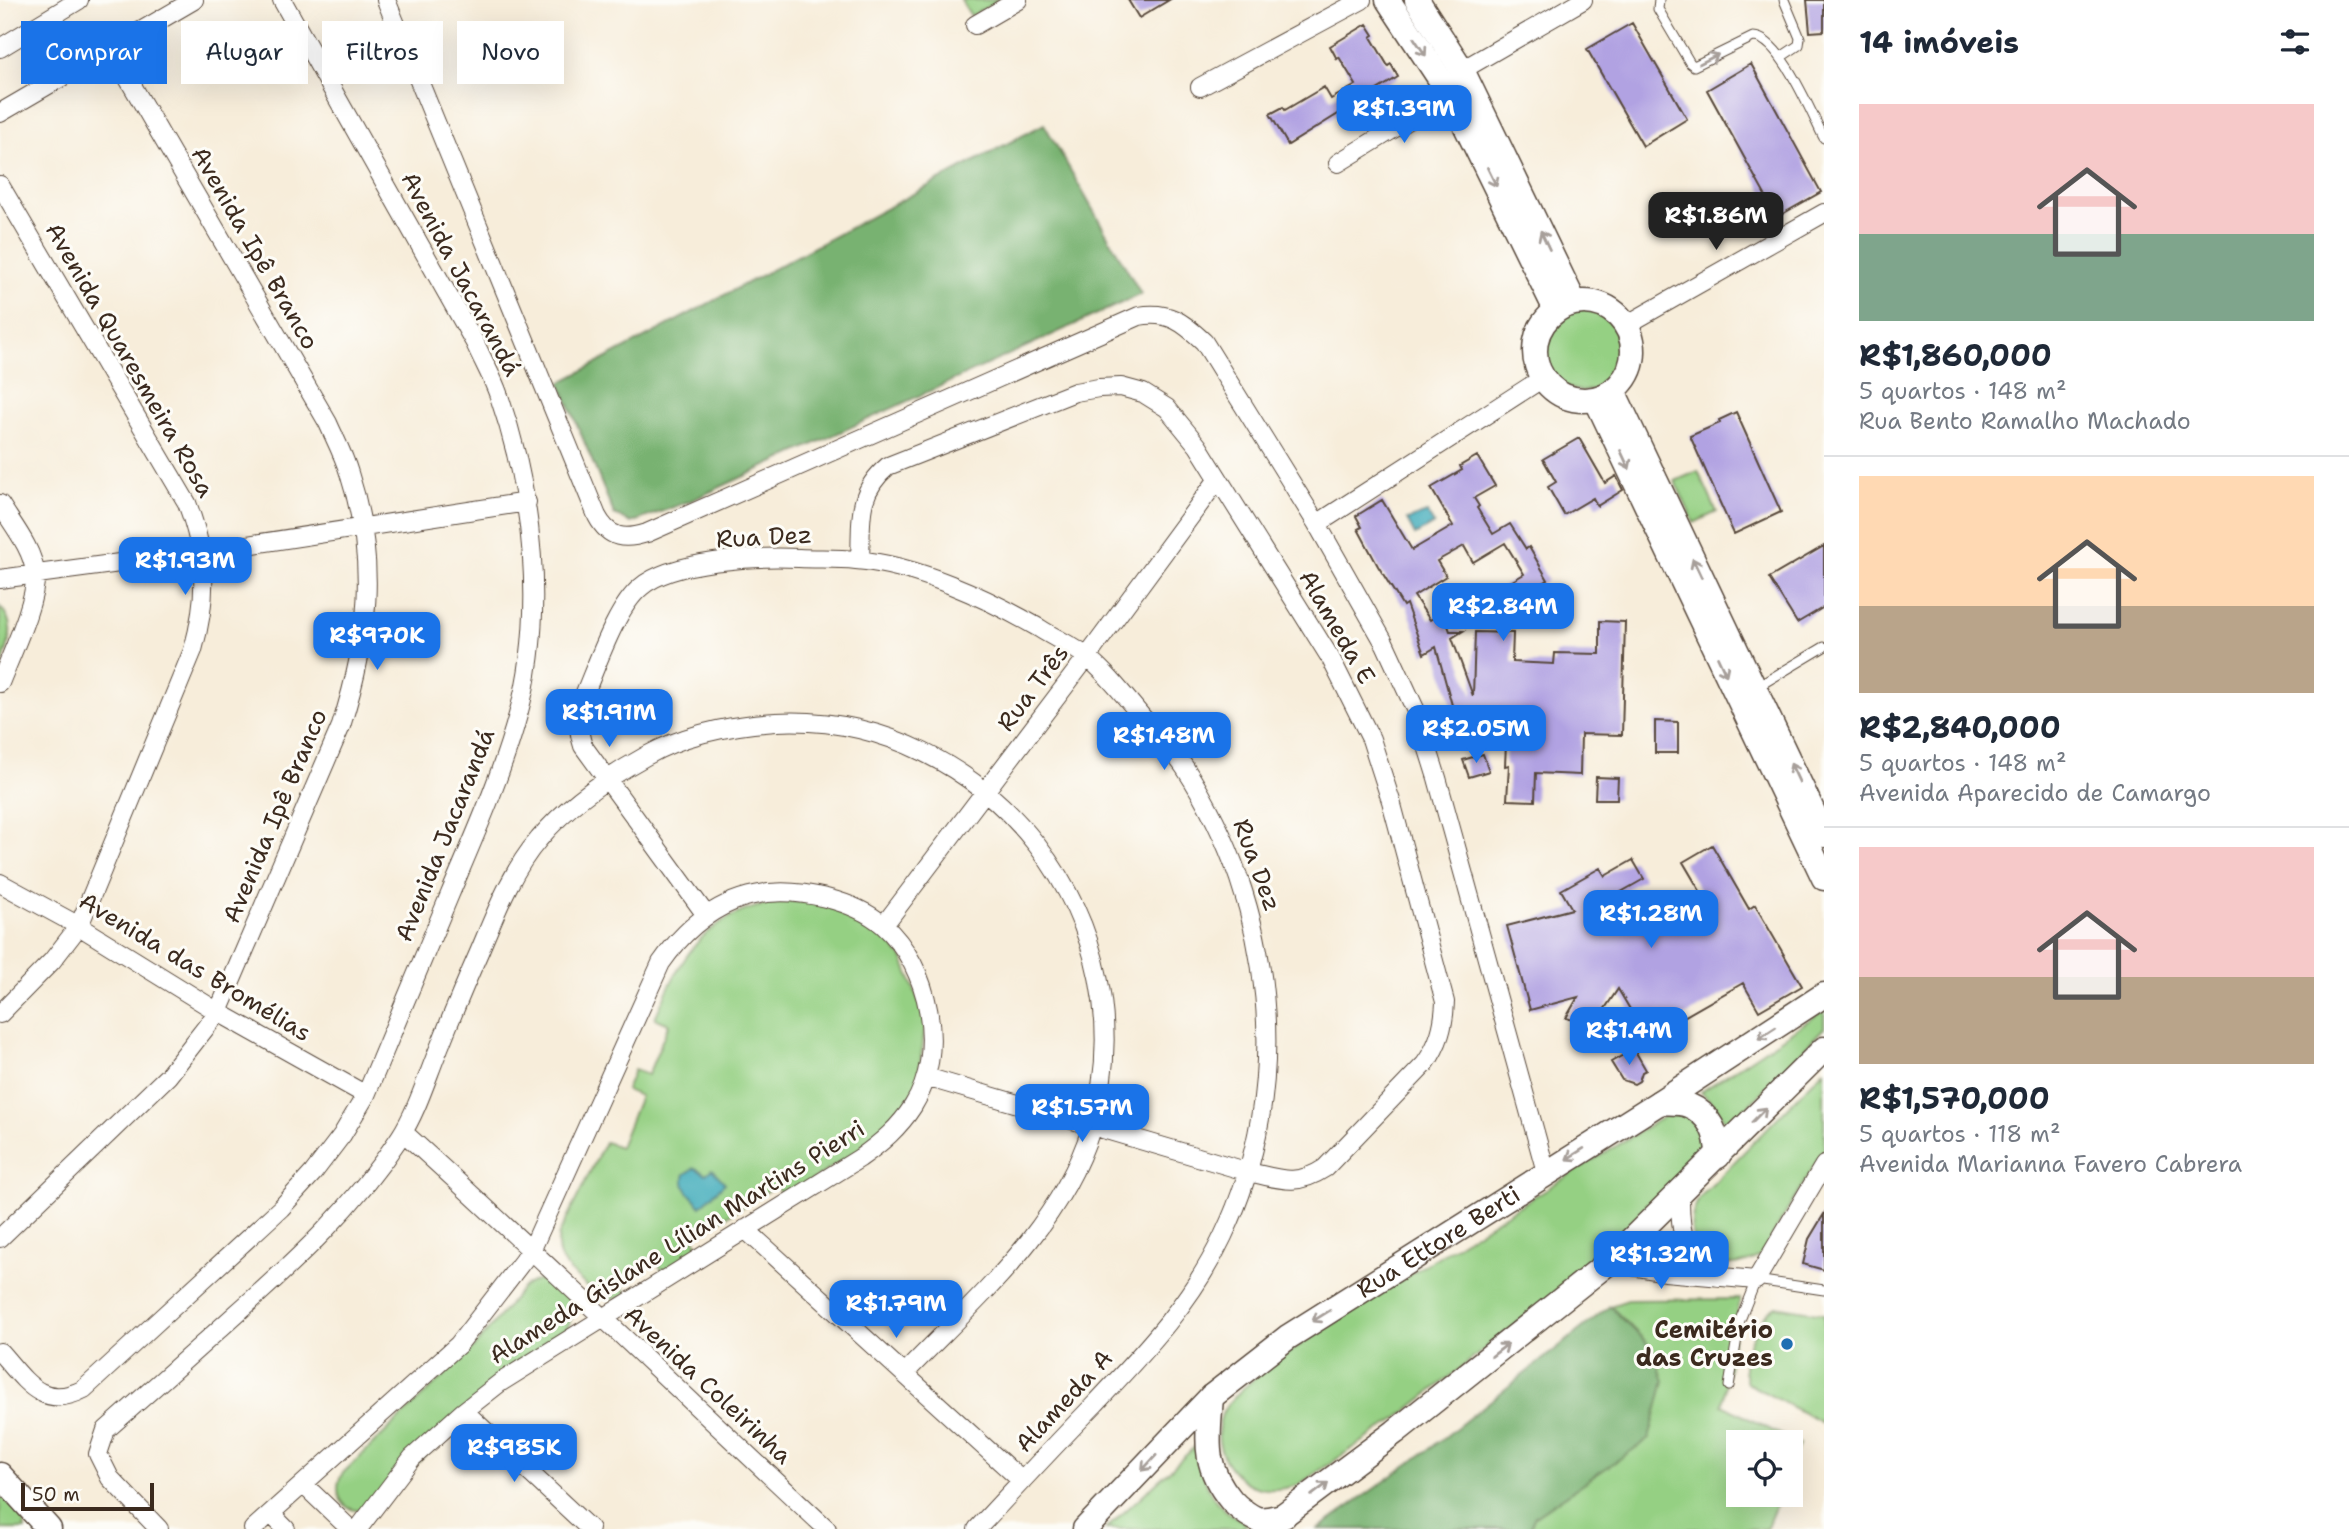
<!DOCTYPE html>
<html lang="pt">
<meta charset="utf-8">
<style>
:root{--surface:#fff;--page:#f6f6f7;--text:#1f2937;--muted:#747a83;--line:#e0e1e3;--accent:#1a73e8}
body{margin:0;font-family:"Shantell Sans",sans-serif;background:var(--page);color:var(--text);height:100vh;display:flex;flex-direction:column;font-size:26px;white-space:nowrap}
*{box-sizing:border-box;margin:0}
p{font-size:23px;color:var(--muted)}
.icon{flex:none;width:38px;height:38px;fill:none;stroke:currentColor;stroke-width:2;stroke-linecap:round;stroke-linejoin:round}
.map{position:relative;flex:1;overflow:hidden}
.sheet{display:flex;flex-direction:column;background:var(--surface);width:525px}
.sheet>*{flex:none}
.top-card{position:absolute;left:21px;top:21px;width:665px;height:63px;display:flex;gap:14px}
.controls{position:absolute;left:1726px;top:1430px;display:grid;gap:14px}
.controls a{display:grid;place-items:center;width:77px;height:77px;border-radius:0px;background:var(--surface);box-shadow:0 7px 28px #0002;font-size:35px}
.scale{position:absolute;left:21px;bottom:18px;width:133px;box-sizing:border-box;padding-left:7px;border:4px solid #3b2a1e;border-top:0;font-size:19px;line-height:24px;white-space:nowrap;color:#3b2a1e;-webkit-text-stroke:5px #fdfcf7;paint-order:stroke}
.price{position:absolute;translate:-50% -60px;padding:0 16px;border-radius:14px;background:var(--accent);color:#fff;font-size:23px;line-height:46px;filter:drop-shadow(0 2px 4px #0008)}
.price::after{content:'';position:absolute;left:50%;top:42px;width:21px;height:16px;margin-left:-10px;background:inherit;clip-path:polygon(0 0,100% 0,50% 100%)}
.price.on{background:#222;color:#fff}
ul{padding:0;list-style:none}
li{display:grid;align-content:center;gap:14px;height:371px;padding:0 35px}
li+li{border-top:2px solid var(--line)}
li span{display:grid;place-items:center;height:217px;border-radius:0px;color:#555}
li>.icon{margin-inline-start:auto}
span .icon{width:126px;height:126px;fill:#fffc;stroke-width:1}
li b{font-size:30px}
h2{display:flex;justify-content:space-between;align-items:center;height:84px;padding:0 35px;font-size:30px}
.pill{padding:0 24px;border-radius:0px;background:var(--surface);box-shadow:0 7px 28px #0002;font-size:24px;line-height:63px}
.pill.on{background:var(--accent);color:#fff}
main{display:flex;flex:1;min-height:0}
.map>svg:first-child{display:block}
.green{fill:#95d083;stroke:#687d50;stroke-width:2}
.forest{fill:#78b271;stroke:#5a6e48;stroke-width:2}
.water{fill:#3caaba;stroke:#3c6a6c;stroke-width:2}
.building{fill:#b1a2e2}
.lines{fill:none;stroke-linecap:round;stroke-linejoin:round}
.lane-casing{stroke:#57473a;stroke-width:11}
.street-casing{stroke:#57473a;stroke-width:20}
.secondary-casing{stroke:#57473a;stroke-width:27}
.lane{stroke:#fff;stroke-width:9}
.street{stroke:#fff;stroke-width:18}
.secondary{stroke:#fff;stroke-width:24}
.oneway{stroke:#a79f9a}
.poi-dot{fill:#1f6fb2;stroke:#fdfcf7;stroke-width:2.5}
.labels{text-anchor:middle;dominant-baseline:central;stroke-width:6;stroke-linejoin:round;paint-order:stroke}
.street-label{font-size:24px;fill:#3b2a1e;stroke:#fdfcf7}
.poi-label{font-size:24px;font-weight:bold;fill:#3b2a1e;stroke:#fdfcf7;text-anchor:end}
</style>
<main>
<div class="map">
<svg width="1824" height="1529" viewBox="0 0 1824 1529">
<rect width="100%" height="100%" fill="#fdfcf7"/>
<filter id="ink" filterUnits="userSpaceOnUse"><feTurbulence type="fractalNoise" baseFrequency=".0143" numOctaves="2"/><feDisplacementMap in="SourceGraphic" scale="14" xChannelSelector="R" yChannelSelector="G"/><feConvolveMatrix kernelMatrix="1 2 1 2 8 2 1 2 1" color-interpolation-filters="sRGB"/></filter>
<filter id="wash" filterUnits="userSpaceOnUse"><feTurbulence type="fractalNoise" baseFrequency=".00686" numOctaves="4" result="noise"/><feDisplacementMap in="SourceGraphic" scale="28" xChannelSelector="R" yChannelSelector="G"/><feGaussianBlur stdDeviation="1.57" result="paint"/><feColorMatrix in="noise" values="0 0 0 0 0 0 0 0 0 0 0 0 0 0 0 0 0 1.4 0 .05"/><feComposite in="paint" operator="in"/></filter>
<g filter="url(#wash)">
<rect width="100%" height="100%" fill="#f7edda"/>
<!-- green -->
<path class="green" d="M961,0H999L971,16Z
M1543 350a41 41 0 1 1 82 0a41 41 0 1 1-82 0Z
M1698,471L1717,512L1694,523L1675,481Z
M0,607C19,626 7,648 0,671Z
M783,901L805,902L828,906L849,914L869,925L887,939L902,957L926,1020L917,1087L893,1126L784,1199L776,1186L693,1237L701,1250L664,1273L655,1259L620,1281L628,1295C621,1298 614,1300 606,1298C595,1295 564,1268 560,1257C557,1249 558,1242 559,1234L605,1142L620,1147L640,1096L626,1090L634,1070L648,1075L669,1024L655,1018C684,950 705,914 783,901Z
M1824,1010V1028L1728,1127L1717,1108L1701,1092Z
M1824,1070V1149L1761,1255C1716,1285 1673,1243 1700,1197Z
M1684,1114C1699,1124 1706,1136 1703,1153L1593,1263L1399,1417L1298,1485C1277,1491 1255,1493 1238,1476C1221,1460 1213,1437 1222,1414C1234,1382 1348,1314 1381,1293C1475,1233 1570,1174 1665,1116Z
M542,1280C570,1285 580,1310 564,1333L364,1510C341,1513 332,1491 342,1474L476,1345L523,1287L532,1282Z
M1740,1299L1722,1405L1799,1444L1790,1467V1442H1738V1494L1780,1495L1766,1529H1529L1535,1516L1649,1438L1652,1348L1610,1306L1628,1300Z
M1776,1306L1824,1314V1424L1747,1383C1746,1378 1743,1371 1744,1366C1745,1348 1760,1314 1776,1306Z
M1200,1442C1200,1480 1210,1508 1248,1523L1240,1529H1106Z
M0,1491L23,1517L25,1529H0Z"/>
<!-- forest -->
<path class="forest" d="M1044,124L1141,294L690,501L631,523L614,514L560,383Z
M1610,1306L1652,1348L1664,1381L1649,1439L1535,1516L1529,1529H1318L1431,1448Z"/>
<!-- water -->
<path class="water" d="M1427,513L1434,524L1415,535L1407,520Z
M695,1168L706,1174L712,1169L725,1183L701,1206C692,1196 680,1188 685,1174Z"/>
<g id="blocks">
<!-- building -->
<path class="building" d="M1128,0H1169L1139,18Z
M1807,0H1824V31L1810,32Z
M1632,23L1687,119L1643,146L1587,49Z
M1367,24L1374,35L1371,37L1388,66L1391,64L1398,77L1288,145L1270,114L1283,107L1285,110L1324,87L1331,99L1356,85L1339,57L1337,59L1330,46Z
M1751,64L1821,192L1777,217L1707,90Z
M1736,412L1781,512L1734,534L1690,436L1720,423L1719,420Z
M1579,438L1605,483L1616,476L1623,490L1597,506L1593,498L1564,515L1548,487L1556,482L1543,459Z
M1477,456L1495,486L1474,498L1479,506L1477,508L1493,534L1510,524L1526,549L1529,547L1548,580L1499,609L1490,594L1524,574L1505,543L1473,562L1464,546L1437,561L1446,576L1414,596L1430,620L1443,612L1450,631H1463L1452,638L1473,696L1475,632L1513,633L1512,662L1554,664L1555,653L1600,654V621L1625,622L1622,735L1581,734L1580,775L1536,773L1535,801L1507,800L1509,765L1505,766L1507,721H1484L1458,727L1436,647L1424,654L1406,604L1403,606L1378,566L1358,529L1362,527L1356,516L1382,500L1412,550L1453,526L1431,488L1462,470L1460,466Z
M1824,546V607L1797,623L1769,578Z
M1655,721L1678,722V753H1655Z
M1483,754L1489,771L1469,777L1463,760Z
M1596,777L1618,778L1617,799H1595Z
M1712,845L1749,909L1755,905L1802,986L1759,1011L1743,983L1647,1038L1618,989L1600,1016L1579,1022L1566,1018L1578,997L1530,1010L1507,926L1572,909L1561,890L1600,868L1605,876L1633,860L1644,879L1614,896L1634,930L1700,891L1683,862Z
M1634,1049L1646,1070L1642,1072L1639,1081L1634,1084L1622,1080L1611,1062Z
M1824,1214V1270L1803,1264L1809,1239Z"/>
</g>
</g>
<g filter="url(#ink)">
<use href="#blocks" fill-opacity="0" stroke="#57473a" stroke-width="2"/>
<g class="lines">
<defs>
<path id="lane" d="M1659,0L1658,9L1690,63L1694,66L1753,37C1780,36 1812,115 1824,138
M1781,57L1799,45L1800,38L1784,0
M1757,687L1824,647
M1729,1386L1740,1320L1756,1280L1824,1290"/>
<path id="street" d="M386,0L597,516C609,539 625,540 647,533L1139,316C1169,311 1183,322 1204,342L1317,524L1385,644L1416,711L1437,778L1546,1172
M975,25L1018,0
M0,48L79,0
M1462,70L1583,0
M1200,87L1362,0
M0,113L194,0
M1338,163L1450,94
M0,185L187,503C207,556 208,596 193,650L79,926L52,961L0,1014
M1626,325L1824,213
M0,504C12,524 33,549 35,573C38,599 10,657 0,683
M1317,524L1543,378
M860,560C862,521 855,494 888,466L1075,392L1099,388L1121,387L1143,393L1167,408L1198,446L1331,659L1371,739L1391,801L1445,1002C1444,1026 1439,1044 1425,1064L1325,1168C1296,1187 1280,1179 1249,1172L926,1077
M0,579L202,552L527,502
M0,883L79,926L218,1012L366,1095
M706,915L583,746C578,730 577,719 581,702C595,671 615,608 641,587C672,560 758,556 799,558C818,559 837,558 856,560C916,565 987,598 1039,628C1054,638 1074,646 1088,658C1108,674 1126,698 1143,718C1157,734 1173,750 1185,768C1274,905 1295,1086 1223,1236C1192,1302 1144,1352 1095,1404C1055,1445 1016,1487 977,1529
M884,925L1087,657L1218,479
M403,1132C547,1262 685,1397 827,1529
M1680,1193C1680,1215 1680,1242 1695,1259C1701,1266 1711,1271 1718,1277
M745,1229L1022,1481
M0,1238L168,1076L218,1012L341,726C369,638 378,562 349,473C344,456 335,439 328,423L111,49
M1609,1262L1665,1272L1756,1280L1824,1165
M0,1352C25,1380 42,1411 84,1389L281,1208L313,1173L342,1135L366,1095C394,1028 422,961 450,894C475,835 501,777 518,715C546,614 533,494 499,396C493,378 483,361 475,343L282,0
M464,1411L590,1529
M304,1485L350,1529
M272,1515L286,1529
M159,1529L110,1478L98,1454L106,1430C149,1392 193,1353 236,1314C299,1258 353,1208 400,1137C417,1111 427,1077 439,1048C452,1015 466,982 480,950C496,912 512,870 539,839C568,804 606,778 646,756C685,734 731,725 776,722C989,711 1154,926 1091,1129C1059,1230 975,1300 904,1374
M253,1529L458,1345L532,1249L661,963C702,904 755,880 826,898C846,903 868,912 883,925C930,966 947,1053 913,1106C899,1128 881,1143 860,1158L501,1382L464,1411L412,1458L358,1529"/>
<g id="secondary">
<path d="M1388,0L1450,94L1556,310"/>
<path d="M1417,0L1462,70L1574,302"/>
<circle cx="1584" cy="351" r="49"/>
<path d="M1613,391L1824,835"/>
<path d="M1596,399L1824,878"/>
<path d="M1660,1102C1668,1103 1680,1102 1688,1105C1710,1114 1718,1134 1718,1156"/>
<path d="M1211,1397C1208,1440 1202,1465 1231,1500C1237,1507 1249,1516 1257,1519C1265,1521 1277,1517 1284,1516"/>
<path d="M0,1475L49,1529"/>
<path id="s1" d="M1085,1529L1211,1397L1288,1337L1660,1102L1824,995"/>
<path d="M1265,1529L1395,1432L1609,1262L1824,1049"/>
</g>
</defs>
<!-- lane casing -->
<use href="#lane" class="lane-casing"/>
<!-- street casing -->
<use href="#street" class="street-casing"/>
<!-- secondary casing -->
<use href="#secondary" class="secondary-casing"/>
<!-- lane -->
<use href="#lane" class="lane"/>
<!-- street -->
<use href="#street" class="street"/>
<!-- secondary -->
<use href="#secondary" class="secondary"/>
</g>
<!-- one-way arrows -->
<defs><path id="oneway-shaft" d="M-6 0H5M1.5-3L5.5 0L1.5 3" fill="none" stroke-width="1.6" stroke-linecap="round" stroke-linejoin="round" transform="scale(1.75)"/></defs>
<g class="oneway">
<use href="#oneway-shaft" transform="translate(1420 47) rotate(56)"/>
<use href="#oneway-shaft" transform="translate(1709 59) rotate(-27)"/>
<use href="#oneway-shaft" transform="translate(1492 177) rotate(64)"/>
<use href="#oneway-shaft" transform="translate(1545 240) rotate(-115)"/>
<use href="#oneway-shaft" transform="translate(1625 460) rotate(65)"/>
<use href="#oneway-shaft" transform="translate(1697 568) rotate(-115)"/>
<use href="#oneway-shaft" transform="translate(1722 666) rotate(65)"/>
<use href="#oneway-shaft" transform="translate(1795 773) rotate(-115)"/>
<use href="#oneway-shaft" transform="translate(1767 1033) rotate(147)"/>
<use href="#oneway-shaft" transform="translate(1759 1115) rotate(-45)"/>
<use href="#oneway-shaft" transform="translate(1575 1154) rotate(148)"/>
<use href="#oneway-shaft" transform="translate(1321 1316) rotate(148)"/>
<use href="#oneway-shaft" transform="translate(1500 1350) rotate(-38)"/>
<use href="#oneway-shaft" transform="translate(1149 1463) rotate(133)"/>
<use href="#oneway-shaft" transform="translate(1320 1489) rotate(-37)"/>
</g>
</g>
<!-- markers -->
<circle class="poi-dot" cx="1787" cy="1344" r="7"/>
<g class="labels">
<!-- street labels -->
<g class="street-label">
<text transform="translate(255 248) rotate(60)">Avenida Ipê Branco</text>
<text transform="translate(461 274) rotate(62)">Avenida Jacarandá</text>
<text transform="translate(130 360) rotate(60)">Avenida Quaresmeira Rosa</text>
<text transform="translate(764 537) rotate(-3)">Rua Dez</text>
<text transform="translate(1337 627) rotate(60)">Alameda E</text>
<text transform="translate(1033 688) rotate(-53)">Rua Três</text>
<text transform="translate(275 816) rotate(-67)">Avenida Ipê Branco</text>
<text transform="translate(445 835) rotate(-68)">Avenida Jacarandá</text>
<text transform="translate(1257 865) rotate(70)">Rua Dez</text>
<text transform="translate(195 967) rotate(31)">Avenida das Bromélias</text>
<text stroke="none"><textPath href="#s1" startOffset="458">Rua Ettore Berti</textPath></text>
<text transform="translate(677 1242) rotate(-32)">Alameda Gislane Lílian Martins Pierri</text>
<text transform="translate(708 1385) rotate(43)">Avenida Coleirinha</text>
<text transform="translate(1064 1401) rotate(-47)">Alameda A</text>
</g>
<!-- poi labels -->
<g class="poi-label">
<text x="1773" y="1330">Cemitério<tspan x="1773" dy="28">das Cruzes</tspan></text>
</g>
</g>
</svg>
<div class="controls">
<a><svg class="icon" aria-label="locate" viewBox="0 0 24 24"><circle cx="12" cy="12" r="6"/><path d="M12 2v4M12 18v4M2 12h4M18 12h4"/></svg></a>
</div>
<div class="scale">50 m</div>
<b class="price" style="left:1404px;top:145px">R$1.39M</b>
<b class="price on" style="left:1716px;top:252px">R$1.86M</b>
<b class="price" style="left:185px;top:597px">R$1.93M</b>
<b class="price" style="left:1503px;top:643px">R$2.84M</b>
<b class="price" style="left:377px;top:672px">R$970K</b>
<b class="price" style="left:609px;top:749px">R$1.91M</b>
<b class="price" style="left:1476px;top:765px">R$2.05M</b>
<b class="price" style="left:1164px;top:772px">R$1.48M</b>
<b class="price" style="left:1651px;top:950px">R$1.28M</b>
<b class="price" style="left:1629px;top:1067px">R$1.4M</b>
<b class="price" style="left:1082px;top:1144px">R$1.57M</b>
<b class="price" style="left:1661px;top:1291px">R$1.32M</b>
<b class="price" style="left:896px;top:1340px">R$1.79M</b>
<b class="price" style="left:514px;top:1484px">R$985K</b>
<div class="top-card">
<a class="pill on">Comprar</a>
<a class="pill">Alugar</a>
<a class="pill">Filtros</a>
<a class="pill">Novo</a>
</div>
</div>
<section class="sheet">
<h2>14 imóveis<svg class="icon" aria-label="filters" viewBox="0 0 24 24"><path d="M4 7h16M4 17h16"/><circle cx="9" cy="7" r="2"/><circle cx="15" cy="17" r="2"/></svg></h2>
<ul>
<li><span style="background:linear-gradient(#f6c9c9 60%,#7fa58c 0)"><svg class="icon" aria-label="home" viewBox="0 0 24 24"><path d="M3 11l9-7 9 7M6 9v11h12V9"/></svg></span><div><b>R$1,860,000</b><p>5 quartos · 148 m²</p><p>Rua Bento Ramalho Machado</p></div></li>
<li><span style="background:linear-gradient(#ffd9b3 60%,#b9a48a 0)"><svg class="icon" aria-label="home" viewBox="0 0 24 24"><path d="M3 11l9-7 9 7M6 9v11h12V9"/></svg></span><div><b>R$2,840,000</b><p>5 quartos · 148 m²</p><p>Avenida Aparecido de Camargo</p></div></li>
<li><span style="background:linear-gradient(#f6c9c9 60%,#b9a48a 0)"><svg class="icon" aria-label="home" viewBox="0 0 24 24"><path d="M3 11l9-7 9 7M6 9v11h12V9"/></svg></span><div><b>R$1,570,000</b><p>5 quartos · 118 m²</p><p>Avenida Marianna Favero Cabrera</p></div></li>
</ul>
</section>
</main>
